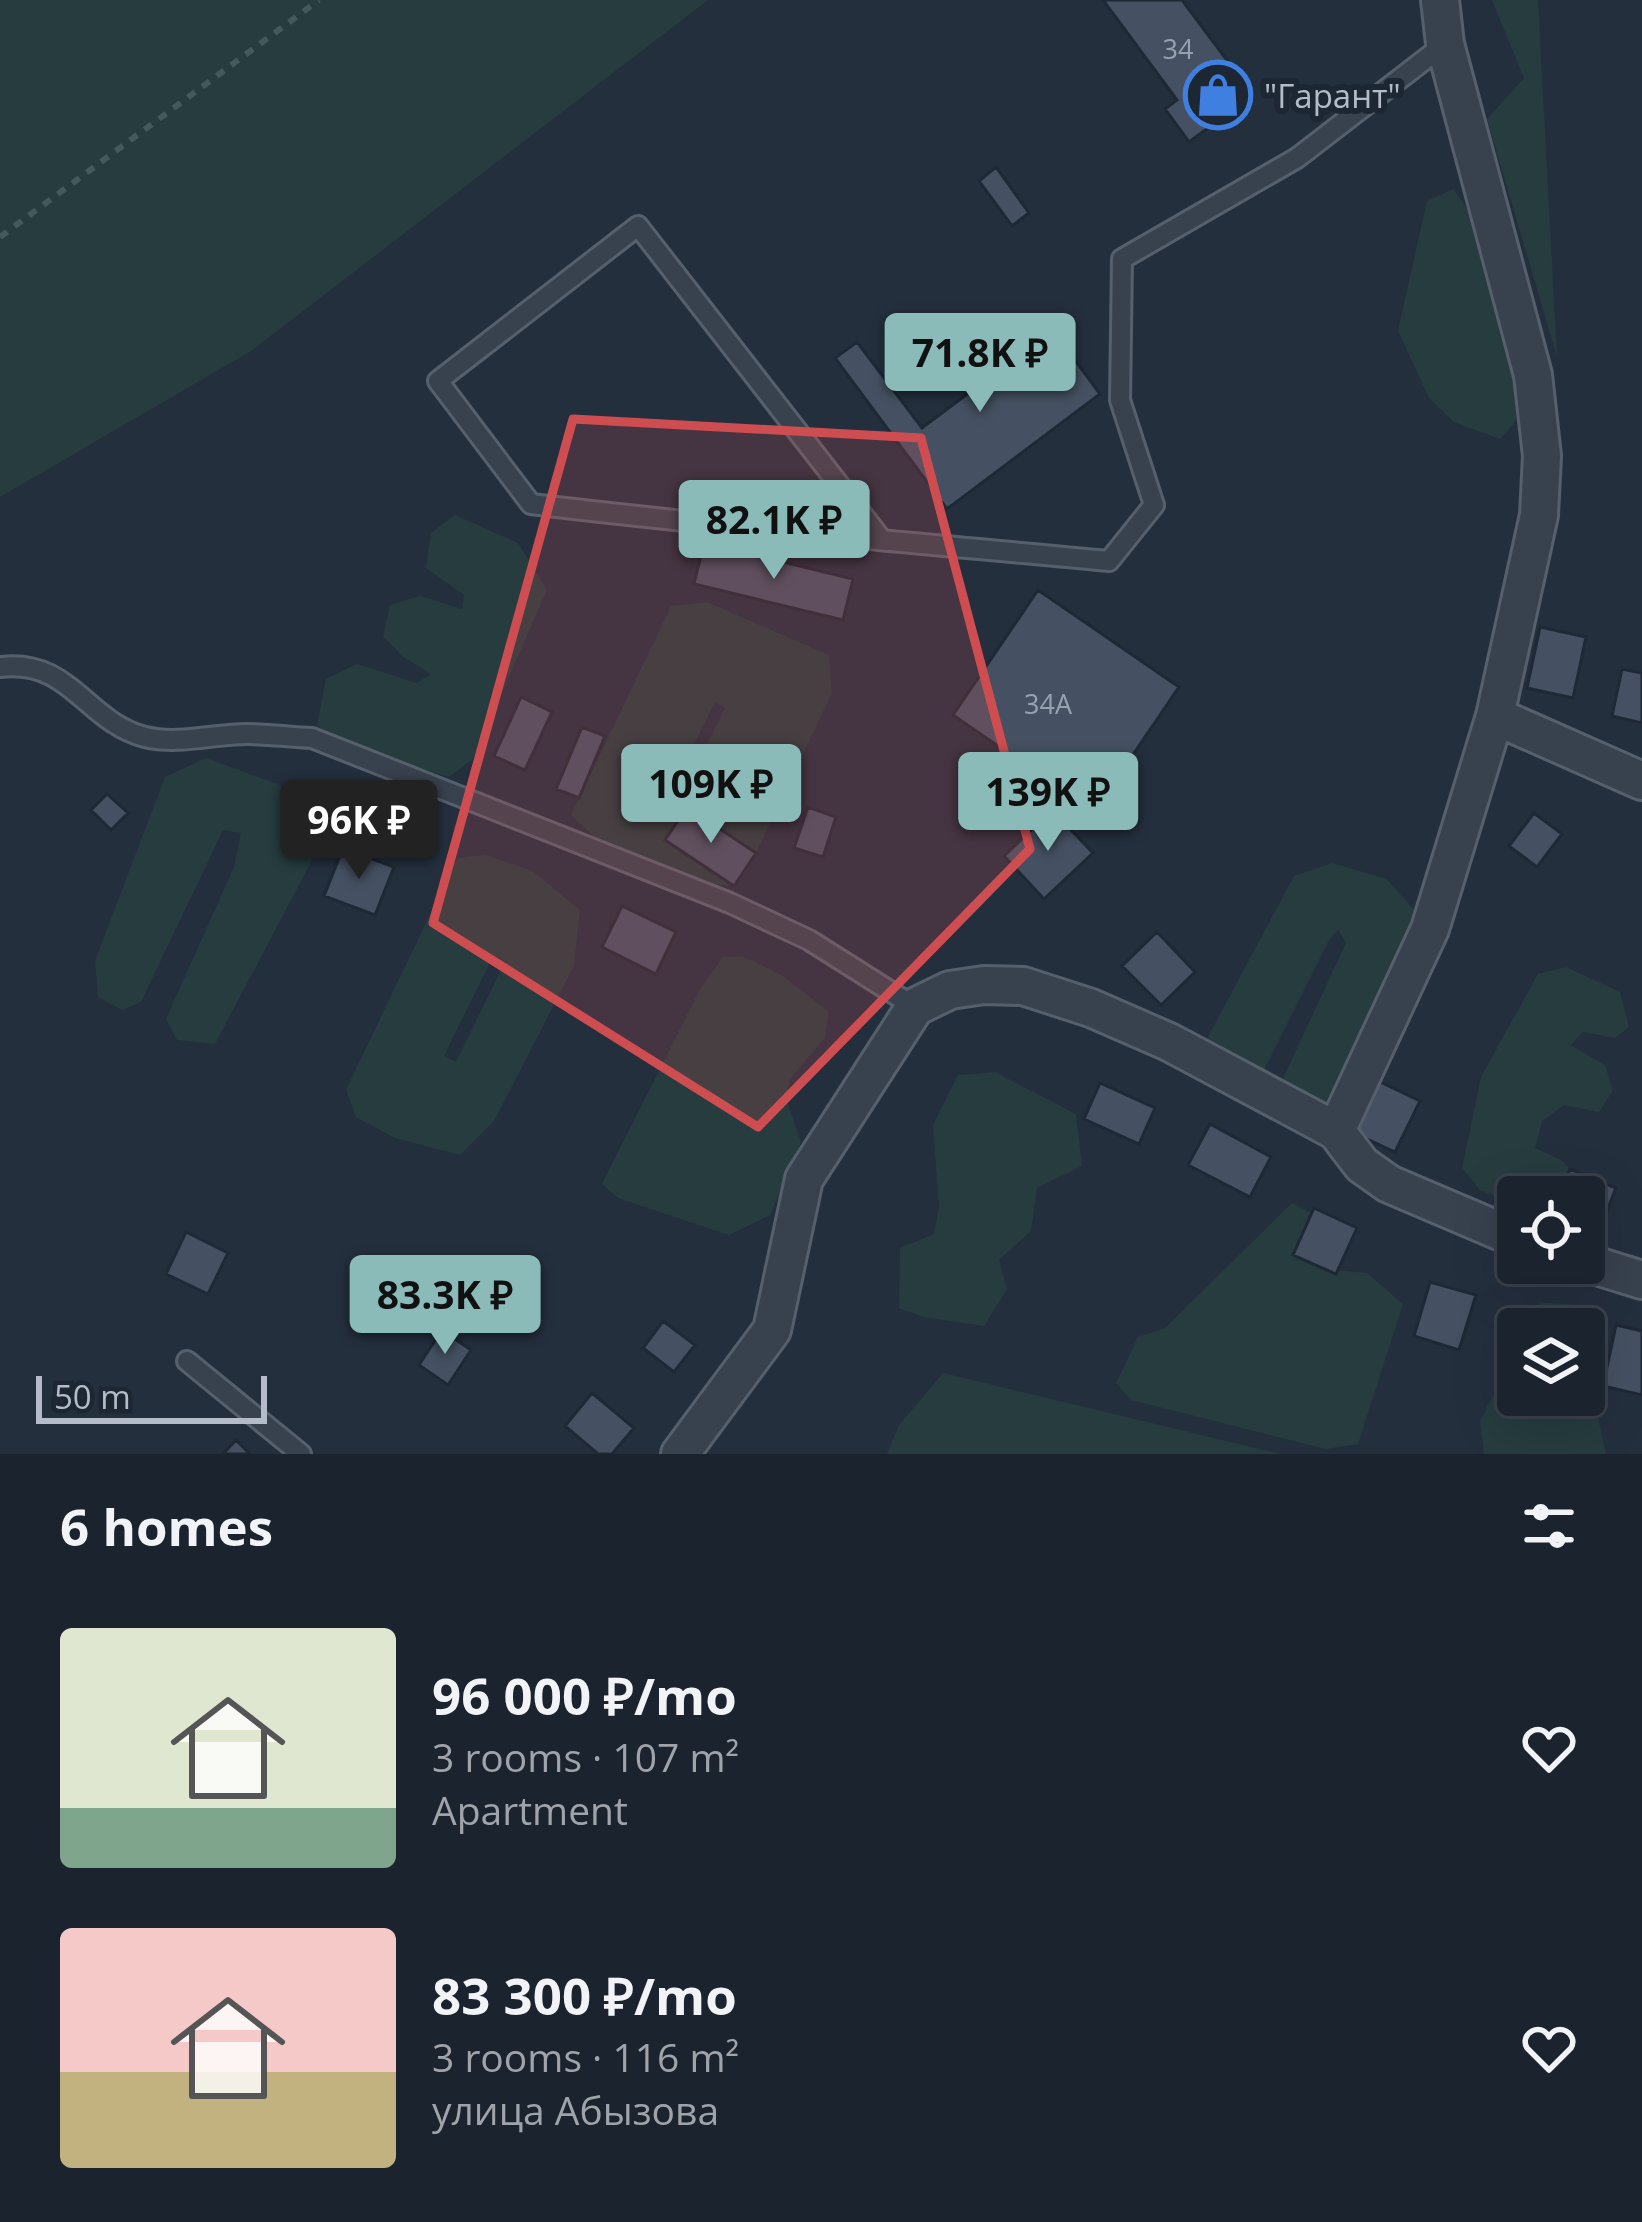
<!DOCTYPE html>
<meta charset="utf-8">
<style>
:root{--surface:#1b232e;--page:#242b36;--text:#f1f3f6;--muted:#a0a4aa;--line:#39404a;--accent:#8bbbb9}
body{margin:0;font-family:"Open Sans",sans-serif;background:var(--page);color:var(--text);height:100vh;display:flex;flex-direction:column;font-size:45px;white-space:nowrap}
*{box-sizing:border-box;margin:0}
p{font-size:39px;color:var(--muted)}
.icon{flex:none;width:66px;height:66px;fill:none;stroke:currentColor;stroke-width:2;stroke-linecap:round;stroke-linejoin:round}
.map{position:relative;height:1454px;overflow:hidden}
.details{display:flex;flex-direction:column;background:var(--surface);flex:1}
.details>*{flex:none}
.fabs{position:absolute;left:1497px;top:1176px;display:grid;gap:24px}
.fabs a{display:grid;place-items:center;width:108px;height:108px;border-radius:12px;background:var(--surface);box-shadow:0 12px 48px #0002,0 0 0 3px var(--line);font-size:60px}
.scale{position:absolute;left:36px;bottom:30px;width:231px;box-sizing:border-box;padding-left:12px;border:6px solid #b4bcc9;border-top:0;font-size:33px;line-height:42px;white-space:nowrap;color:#b4bcc9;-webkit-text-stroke:9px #1d2633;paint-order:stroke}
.price{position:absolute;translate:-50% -102px;padding:0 27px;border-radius:12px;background:var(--accent);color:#111;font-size:39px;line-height:78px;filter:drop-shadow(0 3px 6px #0008)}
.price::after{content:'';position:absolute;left:50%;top:72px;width:36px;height:27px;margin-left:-18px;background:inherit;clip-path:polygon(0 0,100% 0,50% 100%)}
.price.current{background:#222;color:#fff}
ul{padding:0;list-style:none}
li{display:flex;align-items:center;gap:36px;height:300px;padding:0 60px}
li span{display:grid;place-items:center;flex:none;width:336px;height:240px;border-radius:12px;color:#555}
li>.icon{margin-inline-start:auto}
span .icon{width:144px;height:144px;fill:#fffc;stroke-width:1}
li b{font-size:51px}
h2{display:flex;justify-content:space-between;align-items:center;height:144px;padding:0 60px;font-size:51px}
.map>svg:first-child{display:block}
.green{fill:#263c3f;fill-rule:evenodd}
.building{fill:#455162;stroke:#1f2835;stroke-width:3}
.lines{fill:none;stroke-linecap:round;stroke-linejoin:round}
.service-casing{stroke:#565f6c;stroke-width:24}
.minor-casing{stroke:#565f6c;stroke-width:42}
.path{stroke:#44595c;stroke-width:6;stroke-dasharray:9 9;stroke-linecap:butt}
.service{stroke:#38414e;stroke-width:18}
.minor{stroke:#38414e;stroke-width:36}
.marked{fill:#ce4d50;fill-opacity:0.2;stroke:#ce4d50;stroke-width:9;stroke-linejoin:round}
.labels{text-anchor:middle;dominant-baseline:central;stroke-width:12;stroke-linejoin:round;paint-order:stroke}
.number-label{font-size:27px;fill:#98a1af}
.poi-label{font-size:33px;fill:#b4bcc9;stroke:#1d2633;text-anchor:start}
</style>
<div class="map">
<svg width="1642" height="1454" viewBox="0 0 1642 1454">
<rect width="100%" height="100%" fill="#242f3e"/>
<!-- green -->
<path class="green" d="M0,0H708L251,351L0,497Z
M1492,0H1538L1557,357L1487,119L1524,78Z
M1453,189L1483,229L1524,412L1500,439L1454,422L1429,398L1398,331L1427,201Z
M455,515L518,543L547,590L473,759L449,777L349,747L317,725L326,679L357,664L417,683L431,674L402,656L383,636L390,605L420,596L462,609L464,595L426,568L431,533Z
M707,602L829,655L832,693L756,853L734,886L685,881L593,836L571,815L671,606ZM715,702L725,708L683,792L673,787Z
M206,758L318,799L328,830L215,1044L177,1040L166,1019L234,867L241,833L223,830L141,1002L122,1010L98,997L95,961L165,777Z
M485,855L533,871L580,910L574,966L494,1121L460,1155L395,1138L356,1117L346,1090L457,858ZM491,960L503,966L456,1062L444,1056Z
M1332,863L1387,879L1418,915L1320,1114L1274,1098L1346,943L1338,930L1329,940L1258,1082L1203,1046L1294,876Z
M742,956L782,975L829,1012L825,1038L790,1079L786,1098L801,1142L770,1215L729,1235L618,1198L602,1184L700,989L723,957Z
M1566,967L1620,992L1629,1027L1615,1038L1583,1032L1570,1045L1605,1065L1613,1090L1599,1112L1564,1105L1542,1121L1535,1148L1561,1160L1570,1169L1572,1197H1518V1206L1480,1190L1462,1168L1481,1077L1538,974Z
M995,1072L1076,1114L1082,1166L1037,1188L1031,1231L999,1260L1007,1289L984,1326L923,1317L899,1308L900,1248L934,1234L939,1207L933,1125L958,1075Z
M1292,1203L1323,1219L1320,1269L1367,1273L1403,1304L1358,1444L1326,1449L1131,1400L1116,1383L1138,1337L1165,1328Z
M1540,1302L1578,1305L1581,1329H1527Z
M1518,1346V1395H1584V1355L1606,1454H1484L1480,1421Z
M943,1373L1280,1454H887L899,1425Z"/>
<!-- building -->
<path class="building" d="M1103,0H1182L1253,95L1189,142L1165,109L1177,100Z
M996,167L1029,213L1012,226L979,181Z
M1053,330L1100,394L947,509L835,358L857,342L922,428Z
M704,543L853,579L843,620L694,584Z
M1038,590L1179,687L1094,812L953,715Z
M1540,627L1586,637L1573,698L1527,688Z
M1622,669L1642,673V723L1612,716Z
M521,697L552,712L525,770L494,756Z
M582,727L605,736L579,798L556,789Z
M107,794L128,813L111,830L91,810Z
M687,807L756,853L734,886L665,840Z
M808,807L836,817L823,857L794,848Z
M1052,810L1093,853L1044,899L1004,856Z
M1534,813L1562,834L1537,867L1509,846Z
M343,848L394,867L375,915L324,896Z
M622,906L676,932L656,974L602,947Z
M1157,932L1195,972L1161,1005L1122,966Z
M1376,1080L1420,1101L1395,1152L1352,1132Z
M1100,1083L1155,1108L1139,1144L1084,1119Z
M1210,1124L1271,1157L1250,1197L1188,1165Z
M1570,1169L1616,1188L1595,1240L1584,1235V1197H1559Z
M1314,1208L1357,1228L1336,1274L1293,1255Z
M186,1232L228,1253L208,1294L166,1274Z
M1430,1282L1476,1295L1459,1350L1414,1336Z
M663,1321L695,1345L674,1372L643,1348Z
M1616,1325L1642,1331V1395L1603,1386Z
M442,1330L471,1350L448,1385L419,1365Z
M592,1393L634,1428L612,1454H598L565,1426Z
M236,1440L250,1454H223Z"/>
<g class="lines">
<defs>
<path id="service" d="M882,540L638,226L438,381L531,504C723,527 916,543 1109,561L1154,505L1120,400L1122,259L1297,158L1445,44
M0,667C70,658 86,722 145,737C179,745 213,734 247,734C268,734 290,737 312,738L730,903L809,940L915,1007
M187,1361L301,1454"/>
<path id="minor" d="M1495,716L1642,781
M1336,1131L1430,929L1495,716L1539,515L1542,456L1533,375L1445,44L1440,0
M1584,1262L1642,1280
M680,1454L772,1330L804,1179L915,1007L950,990L984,985L1023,986L1091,1008L1169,1042L1336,1131L1362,1165L1389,1184L1518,1239"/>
</defs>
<!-- service casing -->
<use href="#service" class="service-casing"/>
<!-- minor casing -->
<use href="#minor" class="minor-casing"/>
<!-- path -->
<path class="path" d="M0,237L319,0"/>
<!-- service -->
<use href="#service" class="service"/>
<!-- minor -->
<use href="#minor" class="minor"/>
</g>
<!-- marked area -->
<path class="marked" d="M573,419L921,438L1030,849L758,1127L433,923Z"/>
<!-- icons -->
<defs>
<symbol id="shop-ring" viewBox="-11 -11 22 22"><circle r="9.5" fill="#1d2633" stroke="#3f7fe0" stroke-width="1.5"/><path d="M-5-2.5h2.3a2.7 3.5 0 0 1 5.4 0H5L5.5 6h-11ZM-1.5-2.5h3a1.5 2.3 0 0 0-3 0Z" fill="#3f7fe0"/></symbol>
</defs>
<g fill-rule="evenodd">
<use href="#shop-ring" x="1180" y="57" width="76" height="76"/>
</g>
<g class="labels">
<!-- number labels -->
<g class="number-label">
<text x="1178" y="48">34</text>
<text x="1048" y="703">34А</text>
</g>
<!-- poi labels -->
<g class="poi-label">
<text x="1264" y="95">"Гарант"</text>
</g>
</g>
</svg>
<div class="fabs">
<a><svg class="icon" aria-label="locate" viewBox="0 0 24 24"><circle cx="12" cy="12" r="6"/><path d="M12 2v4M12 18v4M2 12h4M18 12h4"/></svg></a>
<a><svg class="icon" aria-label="layers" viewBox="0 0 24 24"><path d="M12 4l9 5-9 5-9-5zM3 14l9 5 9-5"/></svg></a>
</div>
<div class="scale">50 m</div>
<b class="price" style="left:980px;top:415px">71.8K ₽</b>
<b class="price" style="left:774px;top:582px">82.1K ₽</b>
<b class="price" style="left:711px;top:846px">109K ₽</b>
<b class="price" style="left:1048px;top:854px">139K ₽</b>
<b class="price current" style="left:359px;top:882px">96K ₽</b>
<b class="price" style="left:445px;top:1357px">83.3K ₽</b>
</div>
<section class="details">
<h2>6 homes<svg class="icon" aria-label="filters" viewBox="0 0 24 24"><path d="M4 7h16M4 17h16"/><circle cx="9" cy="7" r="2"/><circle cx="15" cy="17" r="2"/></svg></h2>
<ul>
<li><span style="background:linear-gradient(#dfe7d0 75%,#7fa58c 0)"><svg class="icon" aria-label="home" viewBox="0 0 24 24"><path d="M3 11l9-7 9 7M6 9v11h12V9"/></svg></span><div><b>96 000 ₽/mo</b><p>3 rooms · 107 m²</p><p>Apartment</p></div><svg class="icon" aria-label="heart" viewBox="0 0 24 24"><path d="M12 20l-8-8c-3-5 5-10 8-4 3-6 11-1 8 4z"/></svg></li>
<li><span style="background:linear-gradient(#f6c9c9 60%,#c2b280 0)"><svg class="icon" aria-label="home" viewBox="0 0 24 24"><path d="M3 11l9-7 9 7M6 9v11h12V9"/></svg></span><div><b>83 300 ₽/mo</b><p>3 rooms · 116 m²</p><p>улица Абызова</p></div><svg class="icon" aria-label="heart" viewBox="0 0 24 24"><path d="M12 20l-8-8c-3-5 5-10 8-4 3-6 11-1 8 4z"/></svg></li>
</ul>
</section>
